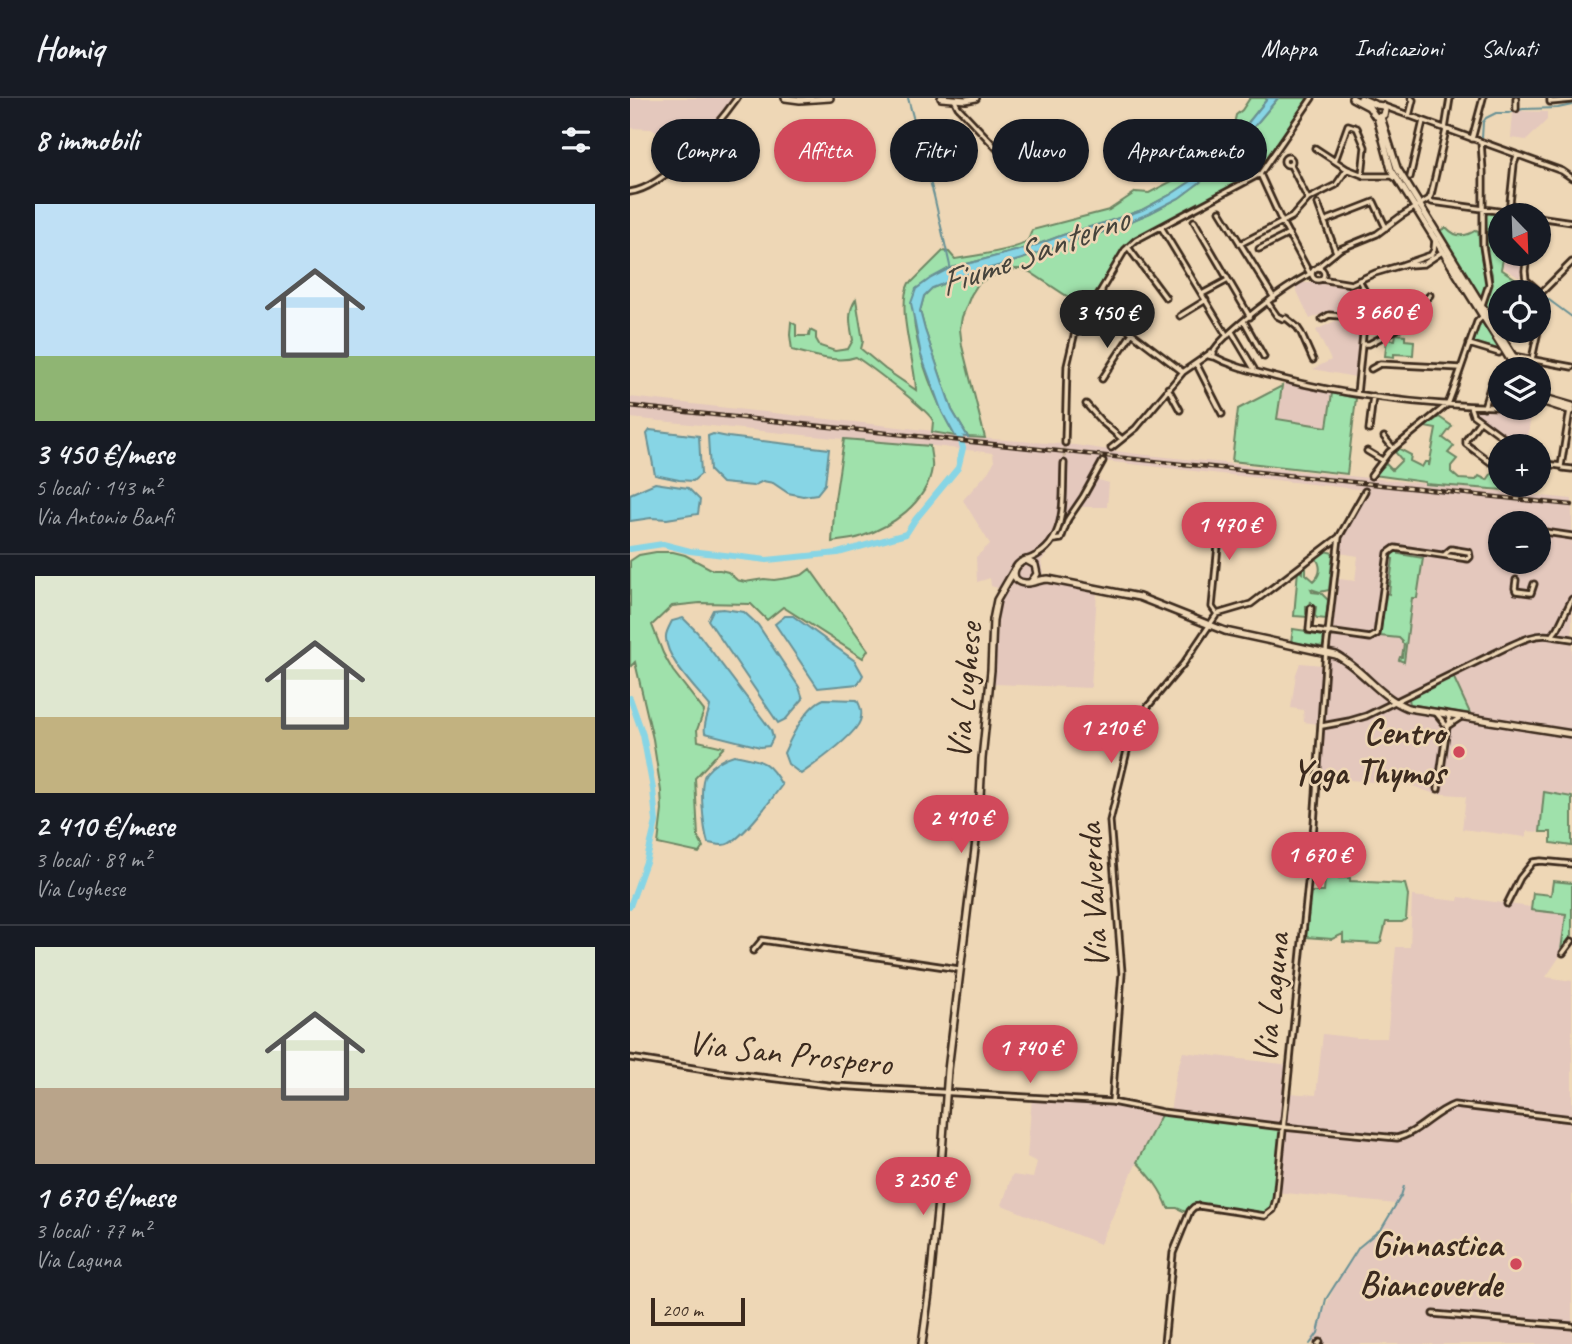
<!DOCTYPE html>
<html lang="it">
<meta charset="utf-8">
<style>
:root{--surface:#171b24;--page:#242831;--text:#f1f3f6;--muted:#9ea1a6;--line:#363941;--accent:#d1495b}
body{margin:0;font-family:Caveat,sans-serif;background:var(--page);color:var(--text);height:100vh;display:flex;flex-direction:column;font-size:26px;white-space:nowrap}
*{box-sizing:border-box;margin:0}
p{font-size:23px;color:var(--muted)}
.icon{flex:none;width:38px;height:38px;fill:none;stroke:currentColor;stroke-width:2;stroke-linecap:round;stroke-linejoin:round}
.map{position:relative;flex:1;overflow:hidden}
.drawer{display:flex;flex-direction:column;background:var(--surface);width:630px}
.drawer>*{flex:none}
.hud{position:absolute;left:21px;top:21px;width:665px;height:63px;display:flex;gap:14px}
.needle{width:46px;rotate:157deg}
.controls{position:absolute;left:858px;top:105px;display:grid;gap:14px}
.controls a{display:grid;place-items:center;width:63px;height:63px;border-radius:50%;background:var(--surface);box-shadow:0 2px 5px #0004;font-size:35px}
.scale{position:absolute;left:21px;bottom:18px;width:94px;box-sizing:border-box;padding-left:7px;border:4px solid #3b2a1e;border-top:0;font-size:19px;line-height:24px;white-space:nowrap;color:#3b2a1e;-webkit-text-stroke:5px #eed7b6;paint-order:stroke}
.price{position:absolute;translate:-50% -60px;padding:0 16px;border-radius:24px;background:var(--accent);color:#fff;font-size:23px;line-height:46px;filter:drop-shadow(0 2px 4px #0008)}
.price::after{content:'';position:absolute;left:50%;top:42px;width:21px;height:16px;margin-left:-10px;background:inherit;clip-path:polygon(0 0,100% 0,50% 100%)}
.price.active{background:#222;color:#fff}
ul{padding:0;list-style:none}
li{display:grid;align-content:center;gap:14px;height:371px;padding:0 35px}
li+li{border-top:2px solid var(--line)}
li span{display:grid;place-items:center;height:217px;border-radius:0px;color:#555}
li>.icon{margin-inline-start:auto}
span .icon{width:126px;height:126px;fill:#fffc;stroke-width:1}
li b{font-size:30px}
h2{display:flex;justify-content:space-between;align-items:center;height:84px;padding:0 35px;font-size:30px}
.tag{padding:0 24px;border-radius:32px;background:var(--surface);box-shadow:0 2px 5px #0004;font-size:24px;line-height:63px}
.tag.active{background:var(--accent);color:#fff}
header{display:flex;align-items:center;gap:42px;box-sizing:border-box;height:98px;padding:0 35px;background:var(--surface);border-bottom:2px solid var(--line)}
header strong{font-size:33px}
nav{display:flex;gap:38px;margin-inline-start:auto;font-size:24px}
main{display:flex;flex:1;min-height:0}
.map>svg:first-child{display:block}
.built{fill:#e4c8bd;fill-rule:evenodd}
.green{fill:#9fe1ab;stroke:#6d8664;stroke-width:2}
.water{fill:#87d5e5;stroke:#699195;stroke-width:2}
.lines{fill:none;stroke-linecap:round;stroke-linejoin:round}
.stream{stroke:#699195;stroke-width:2}
.river{stroke:#87d5e5;stroke-width:6}
.minor-tunnel{stroke:#cab498;stroke-width:3.5;stroke-dasharray:3.5 2;stroke-linecap:butt}
.minor-casing{stroke:#3b2a1e;stroke-width:9}
.major-casing{stroke:#3b2a1e;stroke-width:10}
.minor{stroke:#eed7b6;stroke-width:3.5}
.major{stroke:#eed7b6;stroke-width:5}
.rail-casing{stroke:#3b2a1e;stroke-width:4.5}
.rail{stroke:#eed7b6;stroke-width:2;stroke-dasharray:5;stroke-linecap:butt}
.poi-dot{fill:#d1495b;stroke:#eed7b6;stroke-width:2.5}
.labels{text-anchor:middle;dominant-baseline:central;stroke-width:5;stroke-linejoin:round;paint-order:stroke}
.street-label{font-size:35px;fill:#3b2a1e;stroke:#eed7b6}
.poi-label{font-size:35px;font-weight:bold;fill:#3b2a1e;stroke:#eed7b6;text-anchor:end}
.water-label{font-size:37px;font-style:italic;fill:#46443c;stroke:#eed7b6}
</style>
<header>
<strong>Homiq</strong>
<nav><a>Mappa</a><a>Indicazioni</a><a>Salvati</a></nav>
</header>
<main>
<section class="drawer">
<h2>8 immobili<svg class="icon" aria-label="filters" viewBox="0 0 24 24"><path d="M4 7h16M4 17h16"/><circle cx="9" cy="7" r="2"/><circle cx="15" cy="17" r="2"/></svg></h2>
<ul>
<li><span style="background:linear-gradient(#bfe0f5 70%,#8fb573 0)"><svg class="icon" aria-label="home" viewBox="0 0 24 24"><path d="M3 11l9-7 9 7M6 9v11h12V9"/></svg></span><div><b>3 450 €/mese</b><p>5 locali · 143 m²</p><p>Via Antonio Banfi</p></div></li>
<li><span style="background:linear-gradient(#dfe7d0 65%,#c2b280 0)"><svg class="icon" aria-label="home" viewBox="0 0 24 24"><path d="M3 11l9-7 9 7M6 9v11h12V9"/></svg></span><div><b>2 410 €/mese</b><p>3 locali · 89 m²</p><p>Via Lughese</p></div></li>
<li><span style="background:linear-gradient(#dfe7d0 65%,#b9a48a 0)"><svg class="icon" aria-label="home" viewBox="0 0 24 24"><path d="M3 11l9-7 9 7M6 9v11h12V9"/></svg></span><div><b>1 670 €/mese</b><p>3 locali · 77 m²</p><p>Via Laguna</p></div></li>
</ul>
</section>
<div class="map">
<svg width="942" height="1246" viewBox="0 0 942 1246">
<rect width="100%" height="100%" fill="#eed7b6"/>
<filter id="ink" filterUnits="userSpaceOnUse"><feTurbulence type="fractalNoise" baseFrequency=".0143" numOctaves="2"/><feDisplacementMap in="SourceGraphic" scale="14" xChannelSelector="R" yChannelSelector="G"/><feConvolveMatrix kernelMatrix="1 2 1 2 8 2 1 2 1" color-interpolation-filters="sRGB"/></filter>
<g filter="url(#ink)">
<!-- built -->
<path class="built" d="M0,0H105L77,37L42,24L37,26L34,32L29,36L21,31L0,30Z
M891,13L917,14V22L897,42L881,40L883,15Z
M874,156H893L890,180L872,169Z
M673,185H685L729,191L733,198L731,217L696,214L680,221L665,189Z
M705,223L730,225L725,279L683,271L701,262L686,232Z
M654,285L702,296L697,329L647,321Z
M0,299L304,333L361,341L445,347L507,356L942,401V699L914,694L910,734L897,733L896,739L832,731L836,699L828,697L802,695L780,687L684,679L688,626L674,624L673,612L661,610L666,576L670,565L693,567L697,562L692,555L701,480L725,483L728,458L709,455V440L735,392L474,363L465,381L479,385L477,409H451L442,417L433,441L427,444L411,463L413,474L410,484L467,494L461,590L364,586L369,510L372,501L377,493L361,488L360,480L347,484L346,459L360,446L333,402L358,374L364,364L363,355L304,348L214,341L0,320ZM870,425H908V464H870Z
M886,310H902L897,343L898,348H892L844,315L846,311L863,312Z
M782,798L828,803L829,799L937,814L942,813V840L916,879L942,883V1246H687L680,1244L686,1233L704,1189L721,1161L733,1147L750,1133L766,1106L645,1094L653,1030L540,1014L546,975L553,954L660,967L658,995L686,997L693,936L727,940H757L766,849H780ZM817,1008L815,1015L805,1020L773,1043L682,1032L683,1029L769,1037L808,1012Z
M402,999L447,1001L533,1013L507,1064L470,1146L372,1107L382,1077L403,1080L407,1064L397,1059Z"/>
<!-- green -->
<path class="green" d="M620,0H638L593,56L563,82L540,97L512,112L477,124L433,137L401,149L318,171L286,191C286,204 283,217 285,230C291,267 307,305 325,338L302,334C302,334 303,324 303,323C300,313 238,267 226,259C207,266 182,257 162,252L160,237L161,224L166,227V238H179L180,232L186,235V241L190,248L205,253L218,251L223,242C220,227 217,214 226,201L233,243L231,251L255,271L286,292C285,262 266,210 279,185L282,184L313,153L319,154L325,161C338,159 391,151 397,143C400,140 400,136 402,132L479,112L506,94L519,95L552,78L583,53L604,26L606,17L612,12Z
M648,0H678L627,75L498,146L473,186H471L455,210L400,174L391,171H385L359,179L348,186L341,197L332,219L330,231L332,248L355,340L338,339L322,312L295,232L290,213L294,198L302,190L333,178L392,161L431,146L480,132L520,115L549,100L573,82L597,61Z
M858,115L874,117H870V156H874L871,171L905,194H870V216L865,217L863,219L856,207L862,186V176L857,160L856,117Z
M815,130H817C826,140 836,139 846,132L848,133L852,164L857,179L856,187L852,201L809,133Z
M850,223L854,224L863,242L872,252L844,245L843,240Z
M766,236L775,237V242L784,243L783,257L764,256V259L755,258L757,241L765,242Z
M652,288L647,321L697,329L702,295L726,300L717,376L602,363L608,311Z
M809,319L822,328L813,340L824,348L818,355L827,361L821,368V374L829,381L846,382L849,378L857,382L862,375L870,381V387H901L900,394L795,386V384L744,377L756,366L762,372L772,362L765,354L766,349L781,357L780,363L792,369L795,364H798L799,368L806,331L795,329Z
M214,341L300,348C300,355 303,363 302,370C297,405 261,429 230,439C221,442 211,442 202,444L205,401Z
M695,453L703,455L699,492L690,494L681,491L682,494L691,495L698,502L696,521L687,520L685,518L686,509L681,508V503L680,508H676V516L678,517V519L664,518L668,472L672,475V470L681,464L676,469V476L684,483C691,476 692,469 686,460Z
M764,453H769V456L793,460L787,500H782L774,564L769,562L770,559H772L774,546L772,545V543L769,540L750,538L756,495L759,496L760,486L758,488L757,485H760L763,461L760,460Z
M26,454H43L55,457L83,472H90L98,474L107,482L115,484L134,481L144,482L158,480L172,477L180,471L238,552L233,560L153,509L137,522L121,506L70,505L42,508L22,527L33,555L43,573L74,613L67,632L68,643L94,649L65,680L68,739L73,749L69,755L28,746L32,712L31,693L23,641L5,564L0,569V463L9,457Z
M663,531L677,533V536L694,537L693,549L661,544Z
M823,578L840,615L839,616L780,606L779,601L782,598Z
M914,694L942,699V748L921,745V734H910Z
M695,780H720V783L775,786L778,797L776,821L772,824H756L751,844L748,846L713,844V836L702,841L676,839L681,794H694Z
M923,783L942,785V837L931,852L936,816L901,812L903,795L921,797Z
M533,1013L653,1030L643,1108L638,1114L629,1117L569,1107L558,1115L547,1110H538C531,1091 521,1079 507,1064Z"/>
<!-- water -->
<path class="water" d="M638,0H648L597,61L573,82L549,100L520,115L480,132L431,146L392,161L333,178L302,190L294,198L290,213L295,232L322,312L338,339L325,338L312,314L291,257L281,205L286,191L301,180L318,171L401,149L433,137L477,124L512,112L540,97L563,82L593,56Z
M20,332L69,338L71,376L63,383L49,382L25,377L17,336Z
M83,336L98,339L199,351L195,386L187,396L173,398L158,395L143,385L133,383L123,388L92,385L80,373L78,338Z
M25,385L58,390L70,402L68,416L37,421L21,420L0,423V396Z
M93,511L114,514L128,527L169,589L173,601L156,621L148,625L78,522L83,512Z
M155,518H163L225,563L233,577L228,586L188,590L145,526Z
M53,520L67,534L141,632L143,640L139,648L130,649L75,635C73,626 78,618 80,608C67,592 34,559 36,538C36,534 40,527 42,523Z
M194,601L227,602C231,609 233,615 230,623C225,638 185,666 171,676L158,666L154,655C161,639 177,607 194,601Z
M104,657C132,663 137,661 152,687C142,701 115,737 100,745C93,749 86,746 78,745C74,732 68,685 76,675C83,666 94,660 104,657Z"/>
<g class="lines">
<!-- stream -->
<path class="stream" d="M278,0L304,98L321,172
M852,40L853,24L856,20L866,15H878L893,11L928,10L942,7
M915,199L942,219
M680,1246L688,1235L696,1201L729,1149L752,1130L771,1098L774,1088"/>
<!-- river -->
<path class="river" d="M0,451L33,446L60,453L137,462L208,455L276,436L285,422L328,370L333,350L327,330
M0,600L13,637L23,691L26,724L17,761L0,808"/>
<!-- minor-tunnel -->
<path class="minor-tunnel" d="M434,365L435,345"/>
<defs>
<path id="minor" d="M920,0V4L942,2
M324,1L328,9L371,55
M753,8L932,73L942,80
M886,11V0
M779,18L783,2L781,0
M815,31L820,0
M842,41L853,0
M851,44L853,73V148L859,186L852,207
M685,50L717,71L735,78H762L765,80
M654 63a4 4 0 1 1 8 0a4 4 0 1 1-8 0Z
M705,63L718,27L727,30L735,49L732,77
M660,66L678,101
M630,76L652,124L680,176
M780,79L793,23
M0,94C35,90 87,28 107,0
M799,101L802,104L810,105L896,117
M688,106L706,154
M590,113L644,200
M879,115L884,66L887,58
M908,119L942,124
M564,123L620,219
M695,123L744,104L756,130
M531,129L597,238
M610,146L662,119L678,101L706,87L717,71
M498,149L536,200
M629,151L659,136
M897,156L895,173L896,182L911,195
M778,167L794,166L812,154
M682 176a6 6 0 1 1 12 0a6 6 0 1 1-12 0Z
M684,172L710,151L747,136L771,118L799,101L801,97L816,32
M691,181L721,186L745,175L772,167L801,157L804,152L805,142
M472,192L471,199L477,214L502,235L553,274
M911,195L942,164
M572,196L598,182
M737,197L795,202L800,197
M638,205L647,218L653,221L656,220L667,229L671,235L683,262
M458,216L466,213H474
M550,218L576,202
M692,221L699,217L734,220
M614,223L634,259
M908,230L911,195
M602,234L624,271
M732,246H739L771,229
M839,246L869,255
M580,254L584,255L583,259L579,258Z
M583,254C593,236 644,198 663,186C670,181 676,179 682,174
M583,258C603,269 624,273 645,279C716,298 796,307 870,309
M883,258L942,269
M902,261L908,233
M566,265L592,316
M741,271L750,266L831,270
M472,281L502,235
M538,290L550,312
M727,296L737,197L729,182
M456,306L471,323L492,341
M840,308L843,317L885,348
M854,309L863,280
M850,323L836,342V346L860,364L864,362L870,354
M739,332L743,298
M754,339L763,350
M435,345L437,268L444,238L495,152L506,142L630,76L682,0
M481,350L506,330L553,274L579,256
M737,353L752,362
M908,365L931,368L940,312
M933,370L942,371
M741,378L759,354L818,306L823,293L847,224L853,218
M908,433L942,438
M424,442L431,441L438,421L453,399L473,363
M396,462C439,448 432,402 434,365
M886,482L885,490L886,493L901,495L904,486
M681,510L679,532L698,535
M587,516L582,509L591,417
M698,534L740,540L747,536L758,455L765,450L838,461L840,459L839,454L821,451L814,457
M922,538L942,541
M807,616L815,626
M819,627L831,619
M692,628L719,623L736,618L875,550C890,543 905,535 922,538L928,530L942,501
M808,691L817,629L820,624L818,617
M877,806L890,780L903,764L911,763L942,766
M123,853L132,842L329,871
M933,855L942,843
M0,960L88,974L206,988L482,1004L532,1014L653,1029L767,1040C788,1035 804,1014 824,1007L942,1021
M482,1004L492,875L480,723L503,628L509,619L554,565L587,516L621,506L709,439
M803,1216L942,1228
M534,1246L543,1155L560,1113L564,1109L569,1108L635,1118L643,1112L646,1101L684,726L696,553L709,439L735,393
M688,1246L690,1244"/>
<path id="major" d="M155,0L170,2L200,0
M311,0L336,2L346,0
M722,0L739,9L745,18L749,19L754,17L755,12L753,8L746,7L731,0
M747,19L761,71L886,271
M751,19L767,70L891,271
M910,292L918,301L942,308
M908,302L942,313
M401,484L407,476L405,467L396,462C382,466 379,484 395,485C401,486 410,481 418,481L509,499L595,533L706,557C733,571 749,599 778,610L942,636
M292,1246L299,1195L310,1082L318,972L349,718L352,661L361,572L363,522L367,502L385,471"/>
</defs>
<!-- minor casing -->
<use href="#minor" class="minor-casing"/>
<!-- major casing -->
<use href="#major" class="major-casing"/>
<!-- minor -->
<use href="#minor" class="minor"/>
<!-- major -->
<use href="#major" class="major"/>
<defs>
<path id="rail" d="M0,308L942,407"/>
</defs>
<!-- rail casing -->
<use href="#rail" class="rail-casing"/>
<!-- rail -->
<use href="#rail" class="rail"/>
</g>
</g>
<!-- markers -->
<g class="poi-dot">
<circle cx="829" cy="654" r="7"/>
<circle cx="886" cy="1166" r="7"/>
</g>
<g class="labels">
<!-- street labels -->
<g class="street-label">
<text transform="translate(334 593) rotate(-85)">Via Lughese</text>
<text transform="translate(463 798) rotate(-93)">Via Valverda</text>
<text transform="translate(641 900) rotate(-84)">Via Laguna</text>
<text transform="translate(160 955) rotate(6)">Via San Prospero</text>
</g>
<!-- poi labels -->
<g class="poi-label">
<text x="815" y="634">Centro<tspan x="815" dy="40">Yoga Thymos</tspan></text>
<text x="872" y="1146">Ginnastica<tspan x="872" dy="40">Biancoverde</tspan></text>
</g>
<!-- water labels -->
<g class="water-label">
<text transform="translate(403 153) rotate(-20)">Fiume Santerno</text>
</g>
</g>
</svg>
<div class="controls">
<a><svg class="needle" viewBox="-14 -14 28 28"><path d="M0-13l5 13h-10z" fill="#e53935"/><path d="M0 13l5-13h-10z" fill="#9ea1a6"/></svg></a>
<a><svg class="icon" aria-label="locate" viewBox="0 0 24 24"><circle cx="12" cy="12" r="6"/><path d="M12 2v4M12 18v4M2 12h4M18 12h4"/></svg></a>
<a><svg class="icon" aria-label="layers" viewBox="0 0 24 24"><path d="M12 4l9 5-9 5-9-5zM3 14l9 5 9-5"/></svg></a>
<a>+</a>
<a>−</a>
</div>
<div class="scale">200 m</div>
<b class="price" style="left:755px;top:251px">3 660 €</b>
<b class="price active" style="left:477px;top:252px">3 450 €</b>
<b class="price" style="left:599px;top:464px">1 470 €</b>
<b class="price" style="left:481px;top:667px">1 210 €</b>
<b class="price" style="left:331px;top:757px">2 410 €</b>
<b class="price" style="left:689px;top:794px">1 670 €</b>
<b class="price" style="left:400px;top:987px">1 740 €</b>
<b class="price" style="left:293px;top:1119px">3 250 €</b>
<div class="hud">
<a class="tag">Compra</a>
<a class="tag active">Affitta</a>
<a class="tag">Filtri</a>
<a class="tag">Nuovo</a>
<a class="tag">Appartamento</a>
</div>
</div>
</main>
